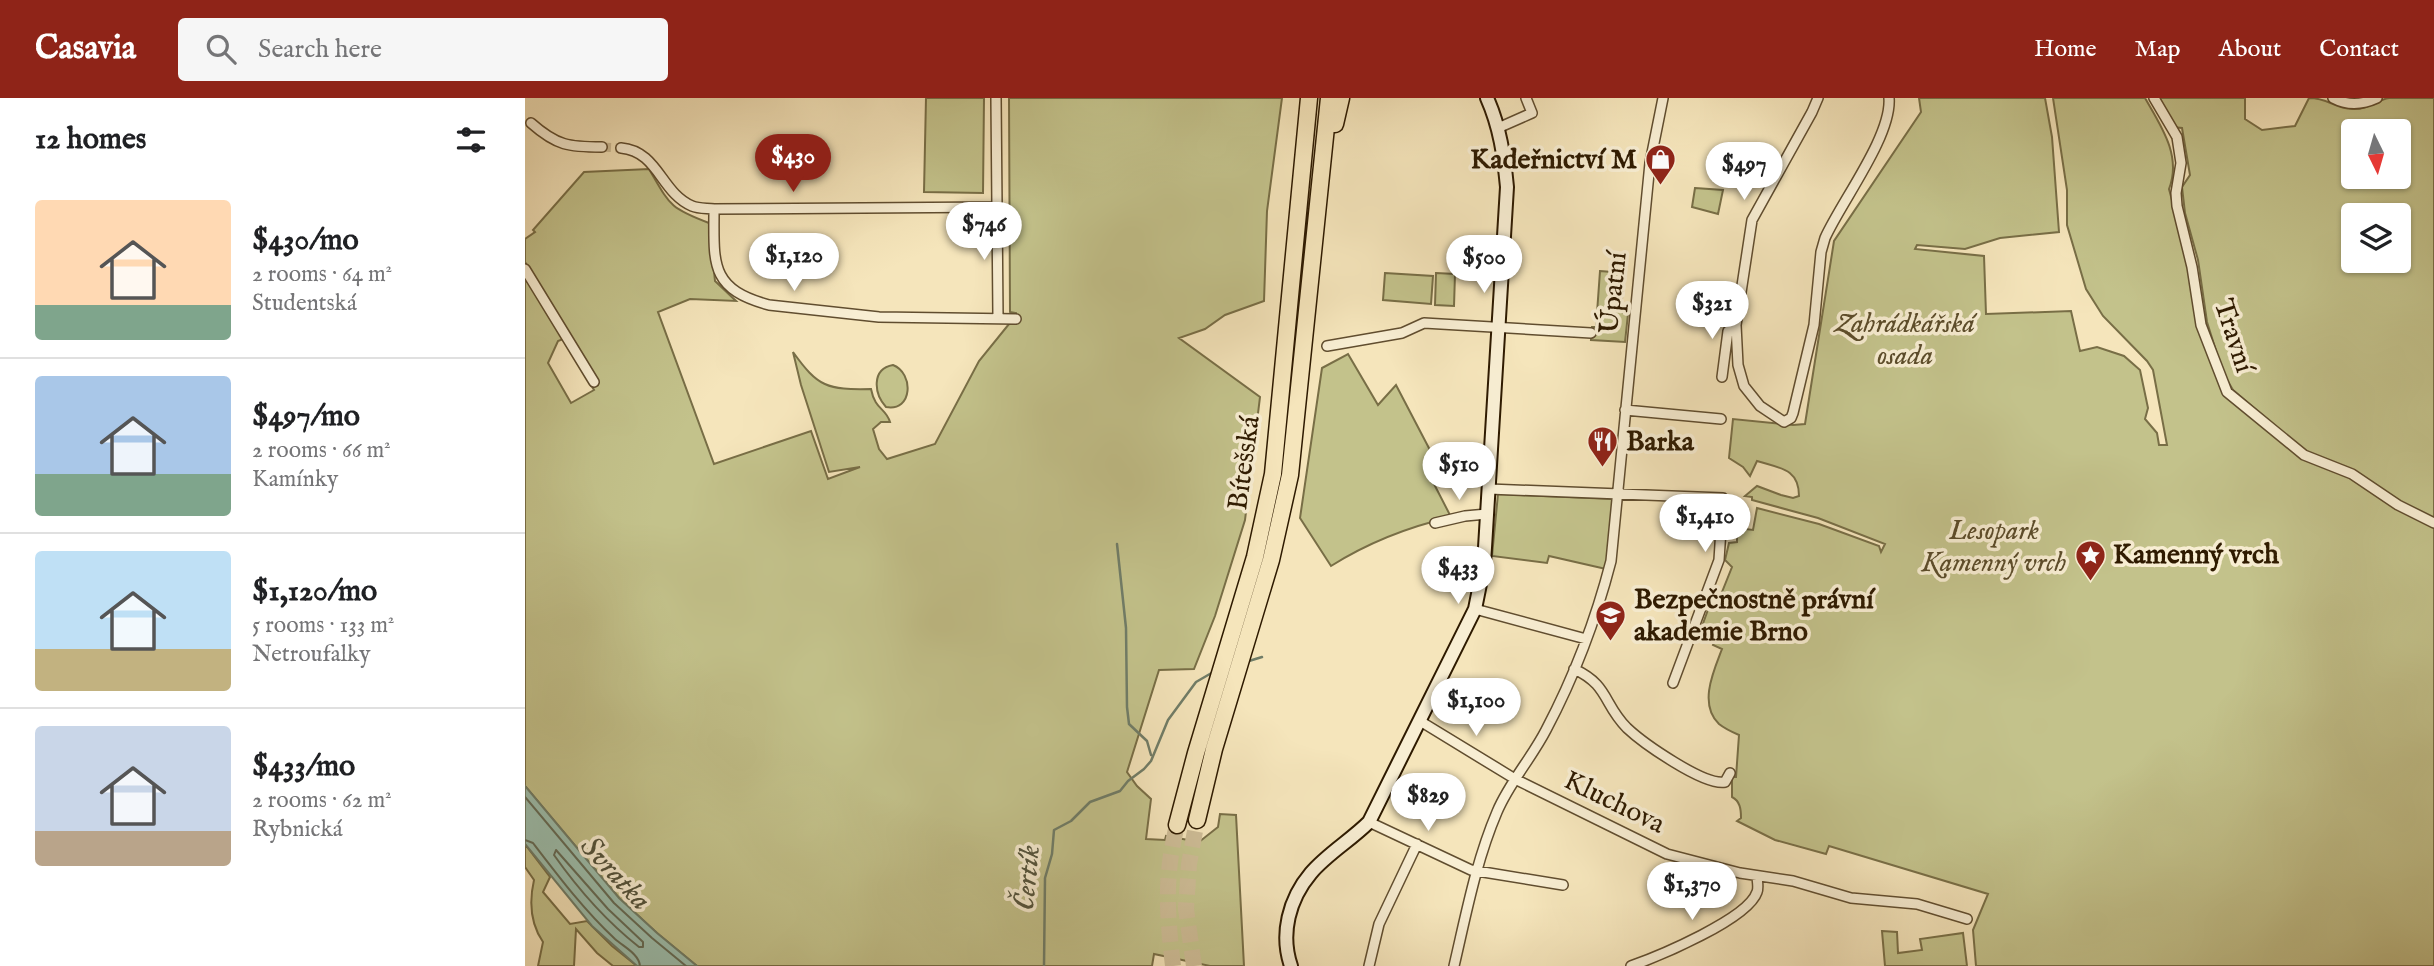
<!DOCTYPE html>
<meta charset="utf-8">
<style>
:root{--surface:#fff;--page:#f6f6f6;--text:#202124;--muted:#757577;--line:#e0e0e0;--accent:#8f2418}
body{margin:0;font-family:"IM FELL English",serif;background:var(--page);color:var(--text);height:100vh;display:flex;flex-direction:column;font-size:26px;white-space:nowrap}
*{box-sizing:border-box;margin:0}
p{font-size:23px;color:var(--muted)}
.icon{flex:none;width:38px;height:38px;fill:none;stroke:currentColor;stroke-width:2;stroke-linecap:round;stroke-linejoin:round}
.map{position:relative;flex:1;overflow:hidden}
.sheet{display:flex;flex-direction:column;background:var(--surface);width:525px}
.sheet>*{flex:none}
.needle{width:46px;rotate:175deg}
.buttons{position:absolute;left:1816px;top:21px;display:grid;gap:14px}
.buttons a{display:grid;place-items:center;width:70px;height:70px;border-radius:7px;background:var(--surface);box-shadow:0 2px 5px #0004;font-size:35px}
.price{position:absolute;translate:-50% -60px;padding:0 16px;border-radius:24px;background:#fff;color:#222;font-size:23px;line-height:46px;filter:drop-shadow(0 2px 4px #0008)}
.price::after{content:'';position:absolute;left:50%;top:42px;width:21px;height:16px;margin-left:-10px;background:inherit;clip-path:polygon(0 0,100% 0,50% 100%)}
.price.selected{background:var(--accent);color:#fff}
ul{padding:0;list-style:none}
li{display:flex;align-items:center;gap:21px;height:175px;padding:0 35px}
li+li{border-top:2px solid var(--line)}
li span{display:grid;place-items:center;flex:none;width:196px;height:140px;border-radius:7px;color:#555}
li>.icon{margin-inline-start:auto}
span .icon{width:84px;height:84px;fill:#fffc;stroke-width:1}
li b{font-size:30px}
h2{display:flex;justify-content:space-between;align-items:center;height:84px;padding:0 35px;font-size:30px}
header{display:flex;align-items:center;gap:42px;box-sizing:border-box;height:98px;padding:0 35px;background:var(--accent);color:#fff}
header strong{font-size:33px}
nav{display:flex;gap:38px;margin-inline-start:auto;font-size:24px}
.search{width:490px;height:63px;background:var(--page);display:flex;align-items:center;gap:18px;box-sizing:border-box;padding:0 24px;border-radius:7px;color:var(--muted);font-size:26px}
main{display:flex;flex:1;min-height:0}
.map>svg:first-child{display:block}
.green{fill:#c3c28b;stroke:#786e46;stroke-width:2;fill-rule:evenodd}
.water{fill:#9cbfae;stroke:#707d68;stroke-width:2}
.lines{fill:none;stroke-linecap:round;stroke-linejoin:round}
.shore{stroke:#656c57;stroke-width:2}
.stream{stroke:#707d68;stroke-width:2.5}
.street-tunnel{stroke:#cdbc96;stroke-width:9;stroke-dasharray:9 4.5;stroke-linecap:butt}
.highway-tunnel{stroke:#cdbc96;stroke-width:16;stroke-dasharray:16 8;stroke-linecap:butt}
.street-casing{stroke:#604d2f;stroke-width:12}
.secondary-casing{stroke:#2e1a00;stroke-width:16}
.highway-casing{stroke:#2e1a00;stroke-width:19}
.street{stroke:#f8eed3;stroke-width:9}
.secondary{stroke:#f8eed3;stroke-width:12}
.highway{stroke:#f5e5bb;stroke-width:16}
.labels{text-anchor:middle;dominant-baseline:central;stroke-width:7;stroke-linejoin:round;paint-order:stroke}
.poi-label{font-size:28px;font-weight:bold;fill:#2e1a00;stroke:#f8eed3;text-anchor:start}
.street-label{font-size:28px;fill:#2e1a00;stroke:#f8eed3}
.park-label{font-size:28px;font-style:italic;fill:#5b4c2a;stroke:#f8eed3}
.water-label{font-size:30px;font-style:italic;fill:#54543d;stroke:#f8eed3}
</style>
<header>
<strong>Casavia</strong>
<div class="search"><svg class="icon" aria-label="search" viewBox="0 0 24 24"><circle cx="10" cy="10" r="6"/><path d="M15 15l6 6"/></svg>Search here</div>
<nav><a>Home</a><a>Map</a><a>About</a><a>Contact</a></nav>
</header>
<main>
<section class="sheet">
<h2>12 homes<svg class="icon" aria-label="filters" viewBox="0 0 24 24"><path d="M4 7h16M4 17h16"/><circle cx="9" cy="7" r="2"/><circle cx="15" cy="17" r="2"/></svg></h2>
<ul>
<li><span style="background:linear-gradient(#ffd9b3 75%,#7fa58c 0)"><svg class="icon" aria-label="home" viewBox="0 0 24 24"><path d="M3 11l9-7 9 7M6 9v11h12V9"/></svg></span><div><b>$430/mo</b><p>2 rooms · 64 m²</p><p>Studentská</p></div></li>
<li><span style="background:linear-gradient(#a9c7e8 70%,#7fa58c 0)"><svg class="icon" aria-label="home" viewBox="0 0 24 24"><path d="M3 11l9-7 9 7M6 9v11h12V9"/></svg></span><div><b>$497/mo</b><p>2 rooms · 66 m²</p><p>Kamínky</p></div></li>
<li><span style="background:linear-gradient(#bfe0f5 70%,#c2b280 0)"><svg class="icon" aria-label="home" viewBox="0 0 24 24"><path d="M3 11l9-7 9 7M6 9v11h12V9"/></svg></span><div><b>$1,120/mo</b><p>5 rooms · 133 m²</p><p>Netroufalky</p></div></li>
<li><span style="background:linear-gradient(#c9d6e8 75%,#b9a48a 0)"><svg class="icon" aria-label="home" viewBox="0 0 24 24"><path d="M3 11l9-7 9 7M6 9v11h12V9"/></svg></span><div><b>$433/mo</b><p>2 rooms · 62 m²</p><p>Rybnická</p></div></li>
</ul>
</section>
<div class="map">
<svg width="1909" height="868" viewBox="0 0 1909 868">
<rect width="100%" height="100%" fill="#f5e5bb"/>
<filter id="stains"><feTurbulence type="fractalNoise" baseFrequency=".00286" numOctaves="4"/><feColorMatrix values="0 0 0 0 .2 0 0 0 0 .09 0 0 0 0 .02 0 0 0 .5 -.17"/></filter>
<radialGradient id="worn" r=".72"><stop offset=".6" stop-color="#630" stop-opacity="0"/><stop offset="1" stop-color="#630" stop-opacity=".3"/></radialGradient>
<!-- green -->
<path class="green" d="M401,0H459L458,95L399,94Z
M484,0H757L742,113L739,203L700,217L680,231L654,240L735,299L720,422L690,518L669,571L634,572L602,674L612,688L626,701L621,741L640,742L641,738L674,744L693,729L695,716L711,717L719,868H685L629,856L627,868H172L132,835L94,800L0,688V184L10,179L0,164V141L10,134L8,132L59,74L124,71C145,107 144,110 184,125L190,183L211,203L165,201L133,214L189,366L286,333L303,381L335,369L304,374L276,287L268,254C293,289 302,292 346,291C350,312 361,310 365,324H356L348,331L354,351L362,361L410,346L454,263L484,226L491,225V215L485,214ZM38,241L69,292L46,305L23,265L33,243Z
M1394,0H1520L1527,39L1534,134L1475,140L1440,151L1392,147L1390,151L1459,158L1461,216L1546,213L1555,253L1572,249L1599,258L1615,272L1623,310L1620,321L1632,335L1634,347H1642L1628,272L1622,263L1578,218L1561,191L1542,127V92L1528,0H1620C1636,28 1657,58 1644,91L1700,298L1777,359L1826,378L1909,428V868H1451L1448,832L1463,796L1304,748L1301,756L1250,742L1212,723L1216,720C1216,711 1215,703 1207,699V679H1211L1214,637C1207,634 1199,630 1194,626C1173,606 1189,572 1197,551L1188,547L1191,538L1176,531L1188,498L1195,499L1207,469L1200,462L1204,445L1212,444V430L1228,432L1232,410L1294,426L1354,448L1356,454L1360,446L1293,420L1227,402V399L1220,398L1232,388L1256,397L1268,400L1274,398C1274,370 1254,370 1232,363L1225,378L1218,369L1204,360L1208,321L1268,327L1280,326L1309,143L1396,14Z
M1631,0H1720V21L1737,32L1770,28L1784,0C1803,0 1809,10 1827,11C1843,12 1851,2 1864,0C1878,0 1894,0 1909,0V421L1865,400L1782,355L1708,292L1698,275L1682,224L1673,162L1660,115L1657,89L1665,77L1657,30L1647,29ZM1829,33H1874V79H1829ZM1829,117H1874V163H1829Z
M1170,90L1198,92L1193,116L1167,109Z
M1075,173L1099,175L1096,214L1103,216L1100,244L1066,242L1067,229H1071Z
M860,175L908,178L906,206L858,202Z
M911,175L930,176L929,208L910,207Z
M823,256L853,307L871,287L918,377L908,384L926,419C883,429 844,444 806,468L775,420L797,270Z
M368,267C389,275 388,314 361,309C349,296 346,271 368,267Z
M973,396L1088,401L1081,471L1024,458L1022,465L967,458Z
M0,746L25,779L18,794L45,826L62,823L87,848L112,868H88L72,855L51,831L49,868H13L18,844C5,825 4,804 9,782L0,769Z
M1357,833L1372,834L1373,855L1397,852L1395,841L1438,835L1442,868H1360Z"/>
<!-- water -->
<path class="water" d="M0,688L94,800L132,835L172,868H112L67,828L0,746Z"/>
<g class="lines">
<!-- shore -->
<path class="shore" d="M0,699L89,805L127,840L161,868
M0,742L8,745C34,779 59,812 90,841C99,849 114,856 115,868
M31,752L83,811L118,844V849H114C81,823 53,791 29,757Z"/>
<!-- stream -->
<path class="stream" d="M592,446L601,530L602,609L604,626L622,643L626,657
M724,563L737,559
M519,868L520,780L527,756L529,732L546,723L565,704L595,693L603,683L619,671L626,663L643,622L671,584L690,573"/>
<!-- street-tunnel -->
<path class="street-tunnel" d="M77,49L96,50"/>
<!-- highway-tunnel -->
<path class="highway-tunnel" d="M648,868C642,816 639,779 652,727
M669,868L661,811L664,766L672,722"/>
<defs>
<path id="street" d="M471,0L473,219
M1293,0L1287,14L1227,122L1211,227L1213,267L1219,288L1235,308L1259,324L1266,320L1268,315L1289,227L1296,154L1300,140C1316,104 1367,38 1364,0
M1629,0L1652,39L1656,65L1651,95L1652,108L1667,169L1676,227L1702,294L1779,357L1827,376L1873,407L1909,425
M1808,0C1823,8 1837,7 1852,0
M6,25C32,48 44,49 77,49
M973,30L1007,15L1001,0
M96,50C133,53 136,95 167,108C174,111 182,110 189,111L473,109
M189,111C189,165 184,191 244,207L354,219L491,221
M0,171L69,284
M802,248L877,235L899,225L1066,235
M1197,279L1203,233L1211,227
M1100,312L1196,321
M964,391L1198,400L1194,462L1148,585
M910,425L940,418L962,416
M950,511L1061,541
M1049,571C1084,587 1078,606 1102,630C1118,645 1179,688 1200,684L1205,675
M895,623L990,681L1142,756L1215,775L1268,783L1326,800L1392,806L1442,821
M844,724L946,772L1038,787
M844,868L854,826L892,746
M929,868C941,817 951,763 972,714C984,685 1006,661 1021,632C1049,579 1071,521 1086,463L1125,65L1138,0
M1106,868C1134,858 1223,821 1232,794C1234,789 1232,783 1232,778"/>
<path id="secondary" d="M766,868C755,836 764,801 786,775C802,756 826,742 844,724L950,511L959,466L982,89C979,58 975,29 962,0"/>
<path id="highway" d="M810,26L816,0
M672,722L689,651L746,462L765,377L804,0
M652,727L671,655L730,459L748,376L784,0"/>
</defs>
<!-- street casing -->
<use href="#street" class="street-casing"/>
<!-- secondary casing -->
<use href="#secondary" class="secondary-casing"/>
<!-- highway casing -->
<use href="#highway" class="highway-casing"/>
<!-- street -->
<use href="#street" class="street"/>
<!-- secondary -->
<use href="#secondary" class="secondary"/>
<!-- highway -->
<use href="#highway" class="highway"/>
</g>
<!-- icons -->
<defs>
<symbol id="shop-pin" viewBox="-11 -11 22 30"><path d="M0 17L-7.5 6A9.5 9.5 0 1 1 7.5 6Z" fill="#8f2418" stroke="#f8eed3"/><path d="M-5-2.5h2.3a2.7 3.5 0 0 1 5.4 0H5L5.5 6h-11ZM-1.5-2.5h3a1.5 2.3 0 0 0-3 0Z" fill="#fff"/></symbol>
<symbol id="restaurant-pin" viewBox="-11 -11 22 30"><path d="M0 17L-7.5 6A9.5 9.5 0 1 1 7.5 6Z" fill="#8f2418" stroke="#f8eed3"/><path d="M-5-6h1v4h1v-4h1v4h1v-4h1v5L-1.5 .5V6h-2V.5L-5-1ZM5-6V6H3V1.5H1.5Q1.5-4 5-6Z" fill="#fff"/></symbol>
<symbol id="sight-pin" viewBox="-11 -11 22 30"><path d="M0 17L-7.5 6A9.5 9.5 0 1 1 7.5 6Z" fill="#8f2418" stroke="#f8eed3"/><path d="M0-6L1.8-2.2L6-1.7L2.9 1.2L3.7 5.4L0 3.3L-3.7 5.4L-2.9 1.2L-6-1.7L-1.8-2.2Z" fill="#fff"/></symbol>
<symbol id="university-pin" viewBox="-11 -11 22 30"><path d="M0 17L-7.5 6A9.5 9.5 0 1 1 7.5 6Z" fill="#8f2418" stroke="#f8eed3"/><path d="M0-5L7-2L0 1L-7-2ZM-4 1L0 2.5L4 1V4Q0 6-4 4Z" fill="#fff"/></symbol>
</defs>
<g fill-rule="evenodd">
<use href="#shop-pin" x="1118" y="44" width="35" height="47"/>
<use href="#restaurant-pin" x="1060" y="326" width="35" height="47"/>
<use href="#sight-pin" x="1548" y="440" width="35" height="47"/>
<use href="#university-pin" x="1068" y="500" width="35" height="47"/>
</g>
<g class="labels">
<!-- poi labels -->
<g class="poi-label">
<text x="1112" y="62" text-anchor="end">Kadeřnictví M</text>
<text x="1101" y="344">Barka</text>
<text x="1588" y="457">Kamenný vrch</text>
<text x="1109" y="502">Bezpečnostně právní<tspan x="1109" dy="32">akademie Brno</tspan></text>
</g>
<!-- street labels -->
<g class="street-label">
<text transform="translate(1089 195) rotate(-84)">Úpatní</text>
<text transform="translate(1708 238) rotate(72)">Travní</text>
<text transform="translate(720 365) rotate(-82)">Bítešská</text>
<text transform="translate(1089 705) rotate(26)">Kluchova</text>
</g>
<!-- park labels -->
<g class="park-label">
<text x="1380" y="226">Zahrádkářská<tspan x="1380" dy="32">osada</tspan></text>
<text x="1469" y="433">Lesopark<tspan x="1469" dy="32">Kamenný vrch</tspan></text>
</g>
<!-- water labels -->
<g class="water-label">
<text transform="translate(90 776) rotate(47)">Svratka</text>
<text transform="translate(503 780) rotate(-85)">Čertík</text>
</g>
</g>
<rect width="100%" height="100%" filter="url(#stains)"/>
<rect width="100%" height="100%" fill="url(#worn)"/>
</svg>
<div class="buttons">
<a><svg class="needle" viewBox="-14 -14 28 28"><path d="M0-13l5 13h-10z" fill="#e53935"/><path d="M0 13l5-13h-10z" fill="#757577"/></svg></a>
<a><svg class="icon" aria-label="layers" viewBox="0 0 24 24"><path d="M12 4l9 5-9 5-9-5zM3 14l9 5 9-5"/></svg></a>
</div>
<b class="price selected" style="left:268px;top:96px">$430</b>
<b class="price" style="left:1219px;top:104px">$497</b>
<b class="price" style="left:459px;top:164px">$746</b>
<b class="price" style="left:269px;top:195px">$1,120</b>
<b class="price" style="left:959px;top:197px">$500</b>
<b class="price" style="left:1187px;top:243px">$321</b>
<b class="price" style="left:934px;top:404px">$510</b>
<b class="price" style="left:1180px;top:456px">$1,410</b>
<b class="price" style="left:933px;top:508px">$433</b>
<b class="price" style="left:951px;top:640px">$1,100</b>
<b class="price" style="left:903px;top:735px">$829</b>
<b class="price" style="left:1167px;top:824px">$1,370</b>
</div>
</main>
